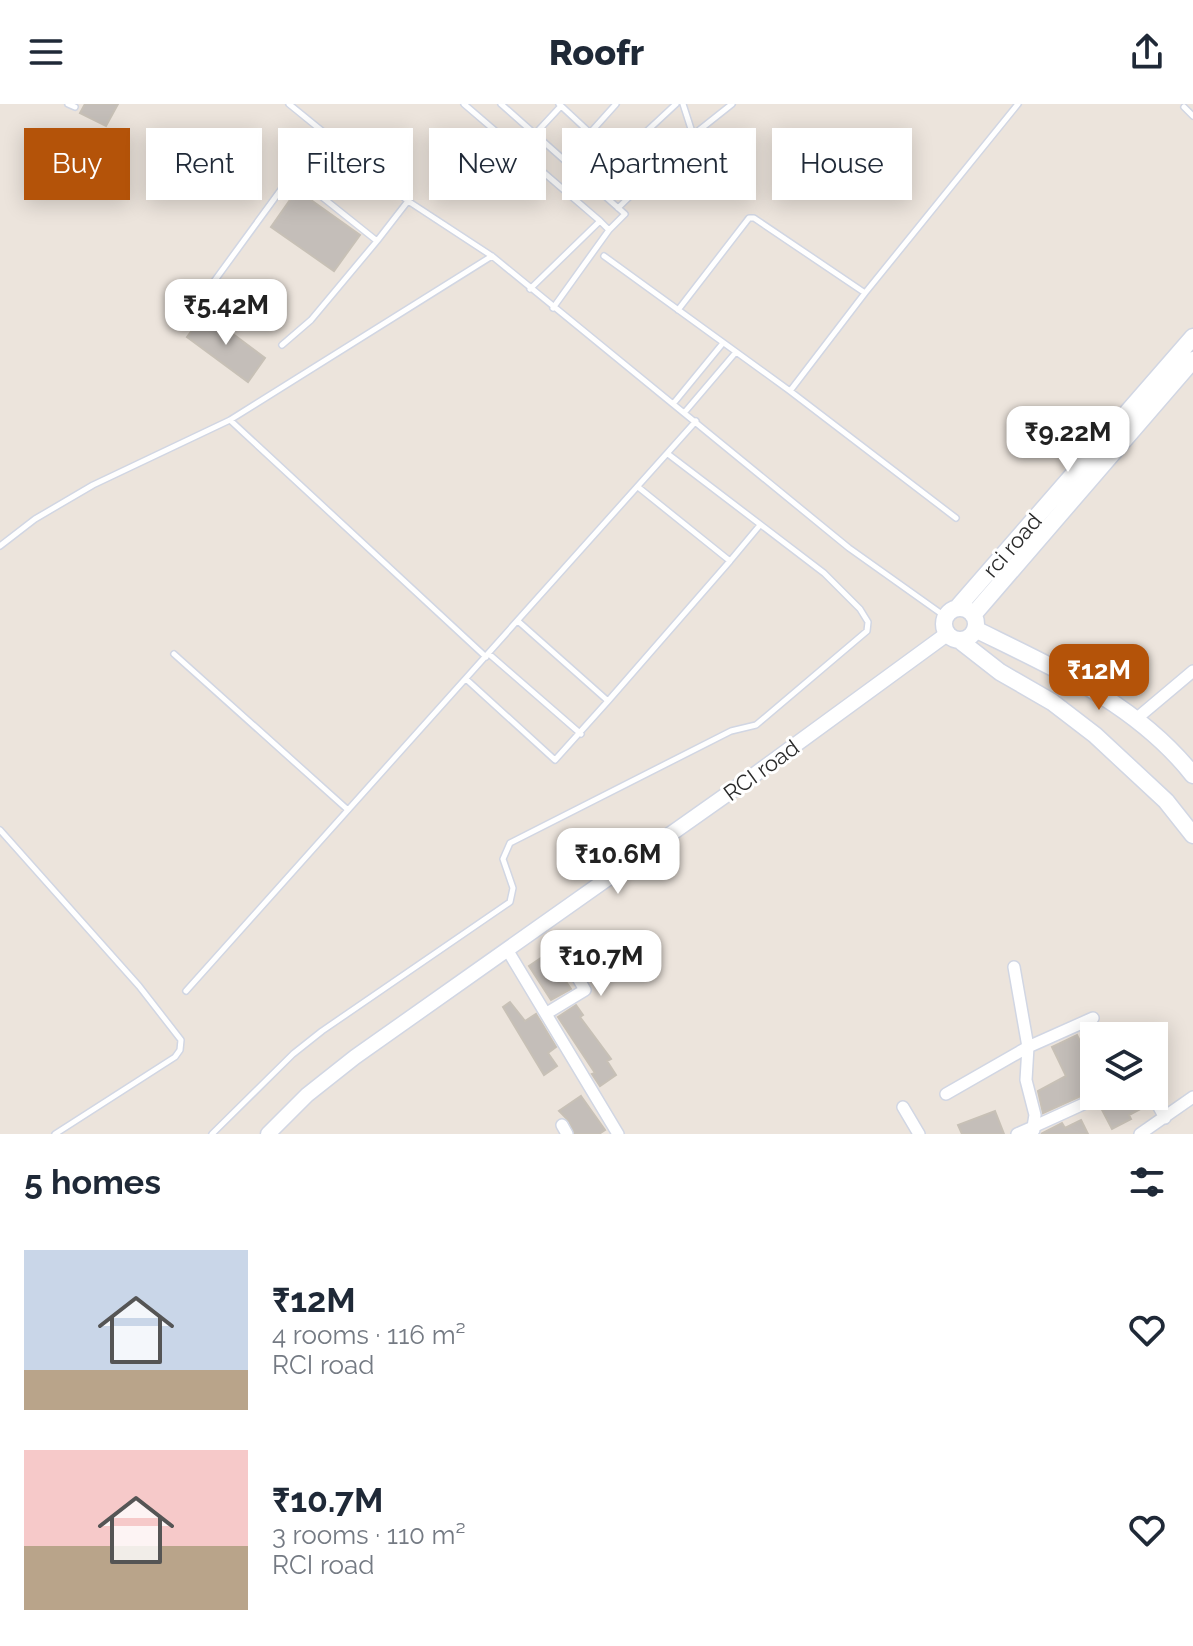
<!DOCTYPE html>
<meta charset="utf-8">
<style>
:root{--surface:#fff;--page:#f6f6f7;--text:#1f2937;--muted:#747a83;--accent:#b45309}
body{margin:0;font-family:Raleway,sans-serif;background:var(--page);color:var(--text);height:100vh;display:flex;flex-direction:column;font-size:30px;white-space:nowrap}
*{box-sizing:border-box;margin:0}
p{font-size:26px;color:var(--muted)}
.icon{flex:none;width:44px;height:44px;fill:none;stroke:currentColor;stroke-width:2;stroke-linecap:round;stroke-linejoin:round}
.map{position:relative;height:1030px;overflow:hidden}
.side{display:flex;flex-direction:column;background:var(--surface);flex:1}
.side>*{flex:none}
.hud{position:absolute;left:24px;top:24px;width:1146px;height:72px;display:flex;gap:16px}
.controls{position:absolute;left:1080px;top:918px;display:grid;gap:16px}
.controls a{display:grid;place-items:center;width:88px;height:88px;border-radius:0px;background:var(--surface);box-shadow:0 4px 20px #0003;font-size:40px}
.price{position:absolute;translate:-50% -68px;padding:0 18px;border-radius:16px;background:#fff;color:#222;font-size:26px;line-height:52px;filter:drop-shadow(0 2px 4px #0008)}
.price::after{content:'';position:absolute;left:50%;top:48px;width:24px;height:18px;margin-left:-12px;background:inherit;clip-path:polygon(0 0,100% 0,50% 100%)}
.price.selected{background:var(--accent);color:#fff}
ul{padding:0;list-style:none}
li{display:flex;align-items:center;gap:24px;height:200px;padding:0 24px}
li span{display:grid;place-items:center;flex:none;width:224px;height:160px;border-radius:0px;color:#555}
li>.icon{margin-inline-start:auto}
span .icon{width:96px;height:96px;fill:#fffc;stroke-width:1}
li b{font-size:34px}
h2{display:flex;justify-content:space-between;align-items:center;height:96px;padding:0 24px;font-size:34px}
.pill{padding:0 28px;border-radius:0px;background:var(--surface);box-shadow:0 4px 20px #0003;font-size:28px;line-height:72px}
.pill.selected{background:var(--accent);color:#fff}
header{display:flex;justify-content:space-between;align-items:center;height:104px;padding:0 24px;background:var(--surface);font-size:36px;font-weight:800}
.map>svg:first-child{display:block}
.building{fill:#c4beb9;stroke:#c7c0b6;stroke-width:2}
.lines{fill:none;stroke-linecap:round;stroke-linejoin:round}
.service-casing{stroke:#d1d6e3;stroke-width:8}
.minor-casing{stroke:#d1d6e3;stroke-width:14}
.tertiary-casing{stroke:#d1d6e3;stroke-width:17}
.secondary-casing{stroke:#d1d6e3;stroke-width:19}
.service{stroke:#fff;stroke-width:5}
.minor{stroke:#fff;stroke-width:11}
.tertiary{stroke:#fff;stroke-width:14}
.secondary{stroke:#fff;stroke-width:16}
.labels{text-anchor:middle;dominant-baseline:central;stroke-width:6;stroke-linejoin:round;paint-order:stroke}
.street-label{font-size:22px;fill:#2a2a2a;stroke:#fff}
</style>
<header><svg class="icon" aria-label="menu" viewBox="0 0 24 24"><path d="M4 6h16M4 12h16M4 18h16"/></svg>Roofr<svg class="icon" aria-label="share" viewBox="0 0 24 24"><path d="M12 15V3M7 8l5-5 5 5M5 13v7h14v-7"/></svg></header>
<div class="map">
<svg width="1193" height="1030" viewBox="0 0 1193 1030">
<rect width="100%" height="100%" fill="#ece4dc"/>
<!-- building -->
<path class="building" d="M85,0H118L106,22L80,9Z
M297,86L360,131L334,167L271,123Z
M205,209L265,254L248,278L187,233Z
M547,850L571,885L551,896L529,862Z
M510,898L525,917L536,910L556,943L548,949L557,962L544,971L503,903Z
M576,901L583,911L580,913L611,955L607,957L616,971L600,982L592,970L595,969L558,913Z
M1077,931L1091,960L1094,958V986L1043,1009L1038,987L1066,972L1052,943Z
M581,992L605,1026L599,1030H575L569,1017L559,1007Z
M1124,992H1145L1148,1001L1129,1011L1131,1015L1112,1025L1101,1004Z
M995,1007L1004,1030H962L958,1021Z
M1081,1016L1088,1030H1041L1062,1019L1065,1024Z"/>
<g class="lines">
<defs>
<path id="service" d="M68,0L75,3
M289,0L408,97L492,152L849,444L946,513
M464,0L600,117L530,185
M501,0L625,110L609,126L600,117
M559,0L616,53
M683,0L693,31
M1184,3L1193,12
M590,29L616,0
M535,30L561,2
M292,69L377,137L408,97
M590,80L676,0
M618,104L693,31L732,0
M604,152L790,287L865,189L1018,0
M553,204L609,126
M678,206L749,114H754L865,189
M191,209L323,28
M282,241L311,216L377,137
M790,287L956,414
M673,300L723,239
M684,309L736,248
M230,316L486,553
M0,442L35,415L93,381L230,316L492,152
M730,457L760,421
M519,518L608,597L730,457L638,383
M174,550L348,706
M489,550L581,630
M466,575L555,656L608,597
M0,726L139,882L181,936L180,946L175,953L55,1030
M186,887L696,317
M212,1030L293,950L322,927L510,798L513,784L503,755L510,739L731,627L756,621L867,527L868,518L860,505L824,469L668,350"/>
<path id="minor" d="M1136,615L1193,567
M508,847L618,1030
M1014,863L1028,943L1026,976L1035,1011L1033,1023L1017,1030
M547,909L585,886L566,854
M946,990L1028,943L1093,914
M1153,992L1165,1014
M903,1003L919,1030
M562,1021L567,1030
M1034,1026L1033,1023L1101,992
M1140,1030L1193,993"/>
<path id="tertiary" d="M268,1030L307,991L355,953L750,674L947,530"/>
<path id="secondary" d="M957,504L1193,233
M944 520a16 16 0 1 1 32 0a16 16 0 1 1-32 0Z
M973,511L1193,256
M975,525C1054,564 1137,600 1193,671
M959,536L1000,568L1052,598L1095,631L1166,697L1193,731"/>
</defs>
<!-- service casing -->
<use href="#service" class="service-casing"/>
<!-- minor casing -->
<use href="#minor" class="minor-casing"/>
<!-- tertiary casing -->
<use href="#tertiary" class="tertiary-casing"/>
<!-- secondary casing -->
<use href="#secondary" class="secondary-casing"/>
<!-- service -->
<use href="#service" class="service"/>
<!-- minor -->
<use href="#minor" class="minor"/>
<!-- tertiary -->
<use href="#tertiary" class="tertiary"/>
<!-- secondary -->
<use href="#secondary" class="secondary"/>
</g>
<g class="labels">
<!-- street labels -->
<g class="street-label">
<text transform="translate(1012 441) rotate(-49)">rci road</text>
<text transform="translate(761 666) rotate(-36)">RCI road</text>
</g>
</g>
</svg>
<div class="controls">
<a><svg class="icon" aria-label="layers" viewBox="0 0 24 24"><path d="M12 4l9 5-9 5-9-5zM3 14l9 5 9-5"/></svg></a>
</div>
<b class="price" style="left:226px;top:243px">₹5.42M</b>
<b class="price" style="left:1068px;top:370px">₹9.22M</b>
<b class="price selected" style="left:1099px;top:608px">₹12M</b>
<b class="price" style="left:618px;top:792px">₹10.6M</b>
<b class="price" style="left:601px;top:894px">₹10.7M</b>
<div class="hud">
<a class="pill selected">Buy</a>
<a class="pill">Rent</a>
<a class="pill">Filters</a>
<a class="pill">New</a>
<a class="pill">Apartment</a>
<a class="pill">House</a>
</div>
</div>
<section class="side">
<h2>5 homes<svg class="icon" aria-label="filters" viewBox="0 0 24 24"><path d="M4 7h16M4 17h16"/><circle cx="9" cy="7" r="2"/><circle cx="15" cy="17" r="2"/></svg></h2>
<ul>
<li><span style="background:linear-gradient(#c9d6e8 75%,#b9a48a 0)"><svg class="icon" aria-label="home" viewBox="0 0 24 24"><path d="M3 11l9-7 9 7M6 9v11h12V9"/></svg></span><div><b>₹12M</b><p>4 rooms · 116 m²</p><p>RCI road</p></div><svg class="icon" aria-label="heart" viewBox="0 0 24 24"><path d="M12 20l-8-8c-3-5 5-10 8-4 3-6 11-1 8 4z"/></svg></li>
<li><span style="background:linear-gradient(#f6c9c9 60%,#b9a48a 0)"><svg class="icon" aria-label="home" viewBox="0 0 24 24"><path d="M3 11l9-7 9 7M6 9v11h12V9"/></svg></span><div><b>₹10.7M</b><p>3 rooms · 110 m²</p><p>RCI road</p></div><svg class="icon" aria-label="heart" viewBox="0 0 24 24"><path d="M12 20l-8-8c-3-5 5-10 8-4 3-6 11-1 8 4z"/></svg></li>
</ul>
</section>
